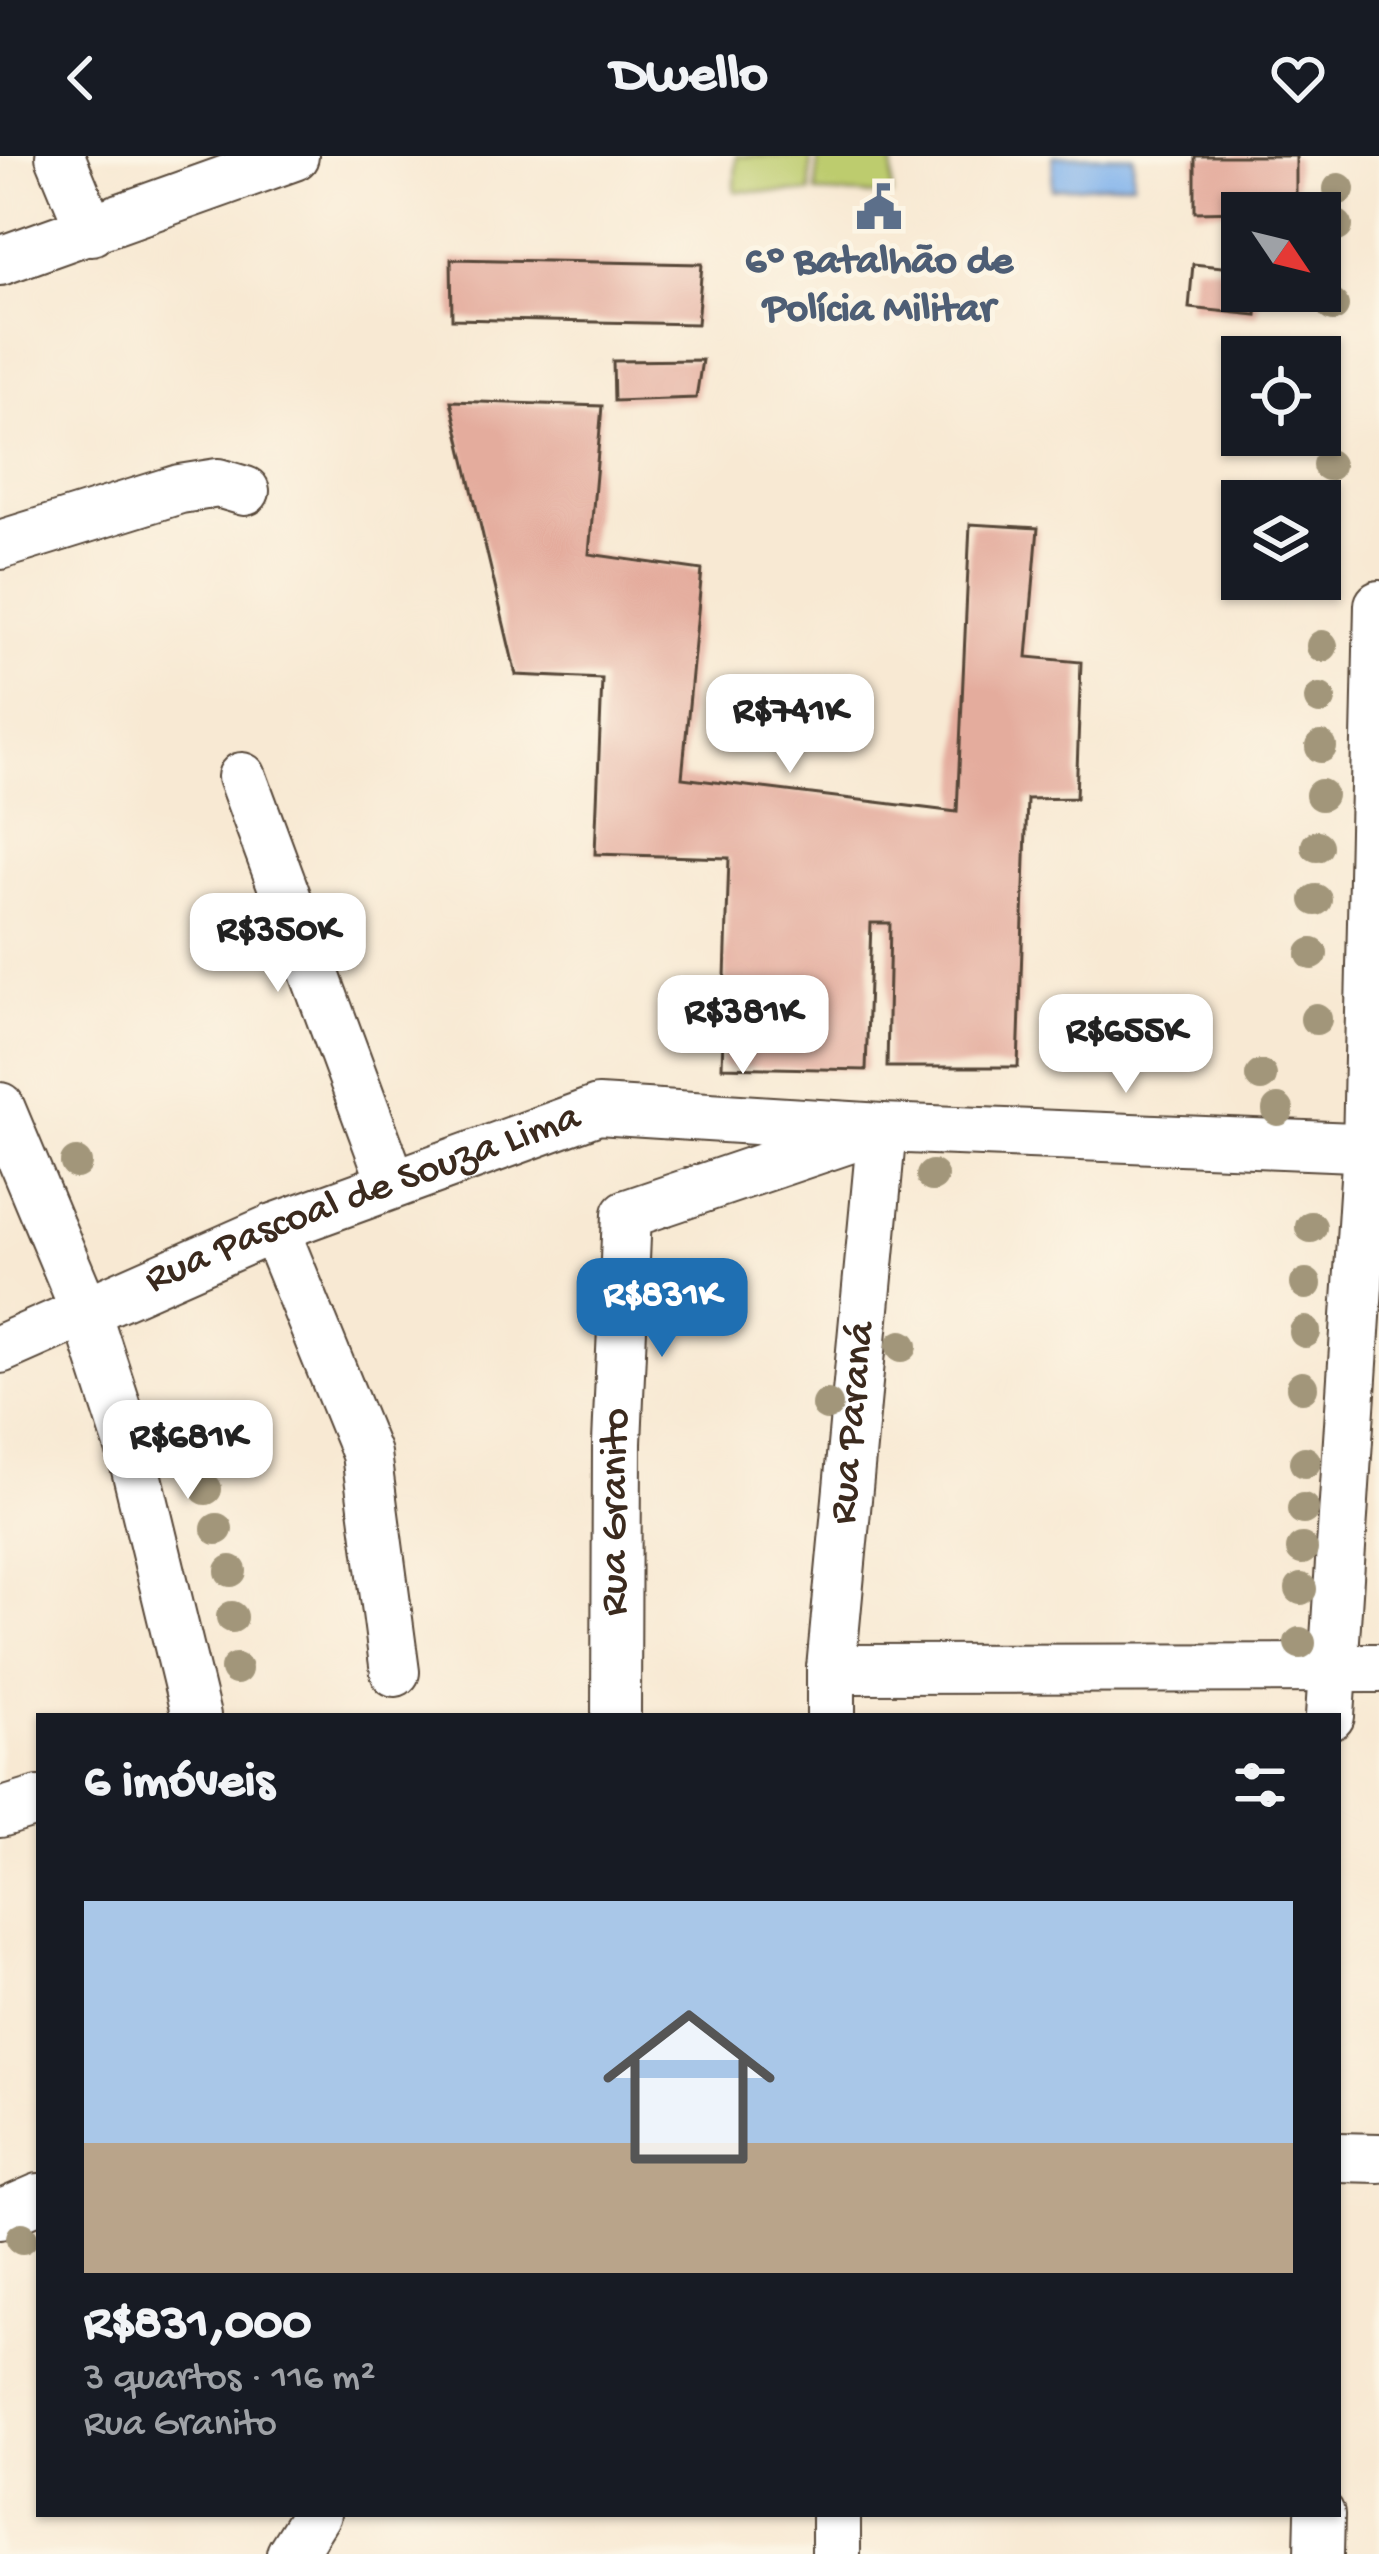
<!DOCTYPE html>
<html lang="pt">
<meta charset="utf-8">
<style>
:root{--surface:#171b24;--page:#20242c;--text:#f1f3f6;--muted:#9ea1a6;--accent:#1f6fb2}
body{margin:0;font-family:"Gochi Hand",sans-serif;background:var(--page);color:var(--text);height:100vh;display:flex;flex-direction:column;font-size:45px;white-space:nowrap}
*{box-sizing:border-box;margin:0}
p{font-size:39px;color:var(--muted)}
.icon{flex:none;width:66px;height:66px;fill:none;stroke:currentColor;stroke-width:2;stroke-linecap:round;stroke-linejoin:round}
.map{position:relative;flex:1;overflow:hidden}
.side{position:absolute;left:36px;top:1557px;width:1305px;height:804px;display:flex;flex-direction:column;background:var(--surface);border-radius:0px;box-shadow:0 3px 9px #0004}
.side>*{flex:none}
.needle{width:78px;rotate:125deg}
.fabs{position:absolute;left:1221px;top:36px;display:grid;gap:24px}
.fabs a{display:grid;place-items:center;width:120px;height:120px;border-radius:0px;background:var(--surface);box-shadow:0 3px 9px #0004;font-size:60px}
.price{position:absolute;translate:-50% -102px;padding:0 27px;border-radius:24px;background:#fff;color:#222;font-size:39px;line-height:78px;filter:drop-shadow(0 3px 6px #0008)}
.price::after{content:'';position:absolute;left:50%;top:72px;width:36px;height:27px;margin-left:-18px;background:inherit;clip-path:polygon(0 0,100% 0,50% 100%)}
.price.current{background:var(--accent);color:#fff}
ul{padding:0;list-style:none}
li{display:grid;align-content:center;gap:24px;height:636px;padding:0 48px}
li span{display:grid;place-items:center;height:372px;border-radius:0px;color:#555}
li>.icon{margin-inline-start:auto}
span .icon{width:216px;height:216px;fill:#fffc;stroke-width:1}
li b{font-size:51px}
h2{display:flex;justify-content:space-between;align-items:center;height:144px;padding:0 48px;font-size:51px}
header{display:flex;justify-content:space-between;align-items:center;height:156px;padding:0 48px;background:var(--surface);font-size:54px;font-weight:700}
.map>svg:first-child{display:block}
.green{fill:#bdcc6e;stroke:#7c7b46;stroke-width:3}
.water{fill:#80b2ec;stroke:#5e6e85;stroke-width:3}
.building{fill:#e4ac9d}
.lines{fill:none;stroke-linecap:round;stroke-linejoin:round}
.minor-casing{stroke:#574739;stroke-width:52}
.minor{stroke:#fff;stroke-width:48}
.tree{fill:#a2967a}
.labels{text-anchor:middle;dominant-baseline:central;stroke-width:10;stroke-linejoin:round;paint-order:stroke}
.service-label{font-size:42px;font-weight:bold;fill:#4e5e75;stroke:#fcf5e5}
.street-label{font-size:42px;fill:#3b2a1e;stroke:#fcf5e5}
</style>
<header><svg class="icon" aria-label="back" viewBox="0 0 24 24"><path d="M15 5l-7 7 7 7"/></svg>Dwello<svg class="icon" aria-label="heart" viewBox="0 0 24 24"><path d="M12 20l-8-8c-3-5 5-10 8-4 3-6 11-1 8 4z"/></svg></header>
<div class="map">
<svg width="1379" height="2398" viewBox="0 0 1379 2398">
<rect width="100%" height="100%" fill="#fcf5e5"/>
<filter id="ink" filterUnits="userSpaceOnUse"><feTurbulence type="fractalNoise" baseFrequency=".00833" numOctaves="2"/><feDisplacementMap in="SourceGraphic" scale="24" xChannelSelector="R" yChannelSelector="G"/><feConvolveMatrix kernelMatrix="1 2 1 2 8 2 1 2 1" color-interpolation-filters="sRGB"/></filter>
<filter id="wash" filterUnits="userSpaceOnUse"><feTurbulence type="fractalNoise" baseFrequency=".004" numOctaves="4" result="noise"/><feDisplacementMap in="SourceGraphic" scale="48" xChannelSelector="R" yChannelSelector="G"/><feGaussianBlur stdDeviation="2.7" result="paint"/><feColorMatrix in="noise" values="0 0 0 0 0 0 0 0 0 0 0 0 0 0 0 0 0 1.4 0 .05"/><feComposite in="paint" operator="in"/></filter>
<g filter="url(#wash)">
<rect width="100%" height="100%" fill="#f8e9d3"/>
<!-- green -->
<path class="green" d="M736,0H811L810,37L735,35Z
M818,0H893L892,40L816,37Z"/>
<!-- water -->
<path class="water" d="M1053,0H1134L1133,26L1052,33Z"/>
<g id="blocks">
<!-- building -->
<path class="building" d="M1195,0H1296V54L1195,56Z
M451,103L702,108L697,168L452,163Z
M1193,108L1242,113V135H1259L1257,159L1189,152Z
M702,204L696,242L614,245L613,205Z
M451,245L602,250L589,398L702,414L682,622L957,656L970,368L1038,372L1027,501L1081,506L1076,642L1027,643L1018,911H887L890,767H871L866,914L722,911L729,702L595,698L602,523L516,519Z"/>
</g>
</g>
<g filter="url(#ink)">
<use href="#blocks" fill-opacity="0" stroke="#574739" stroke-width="3"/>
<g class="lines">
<defs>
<g id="minor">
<path d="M60,0L91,75"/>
<path d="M0,105L294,0"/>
<path d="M0,389L180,333L218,327L245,335"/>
<path d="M242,621L392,1027"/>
<path d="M0,951L87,1159L133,1301L196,1560"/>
<path d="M274,1072L366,1298L395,1516"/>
<path id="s1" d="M0,1193L274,1072L598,954L882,972L1379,992"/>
<path d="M831,1513L1379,1512"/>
<path id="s2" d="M616,1560L617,1287L627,1058L860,979"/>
<path id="s3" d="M831,1560V1513L882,972"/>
<path d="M1330,1560L1367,992L1379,449"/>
<path d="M0,1657L39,1645"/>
<path d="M1338,2001L1379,2002"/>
<path d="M0,2059L39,2042"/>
<path d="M291,2398L316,2358"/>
<path d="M836,2398V2358"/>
<path d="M1319,2398L1320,2358"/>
</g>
</defs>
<!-- minor casing -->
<use href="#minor" class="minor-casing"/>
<!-- minor -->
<use href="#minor" class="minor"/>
</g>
<!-- trees -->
<g class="tree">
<circle cx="1339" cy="33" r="16"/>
<circle cx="1337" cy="70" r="16"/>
<circle cx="1333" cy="150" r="16"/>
<circle cx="1328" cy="309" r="16"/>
<circle cx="1322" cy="490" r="16"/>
<circle cx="1320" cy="543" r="16"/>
<circle cx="1321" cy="591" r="16"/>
<circle cx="1321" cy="639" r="16"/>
<circle cx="1317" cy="690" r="16"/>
<circle cx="1316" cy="744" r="16"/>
<circle cx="1312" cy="798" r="16"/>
<circle cx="1316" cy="863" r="16"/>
<circle cx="1261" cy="920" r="16"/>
<circle cx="1278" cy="954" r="16"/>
<circle cx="76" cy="1007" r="16"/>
<circle cx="932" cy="1020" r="16"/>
<circle cx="1311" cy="1071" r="16"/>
<circle cx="1306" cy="1128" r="16"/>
<circle cx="1305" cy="1176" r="16"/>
<circle cx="902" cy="1190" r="16"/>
<circle cx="1302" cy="1231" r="16"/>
<circle cx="827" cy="1249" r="16"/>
<circle cx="1305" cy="1306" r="16"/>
<circle cx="206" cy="1333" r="16"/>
<circle cx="1303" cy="1353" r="16"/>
<circle cx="217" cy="1373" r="16"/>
<circle cx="1302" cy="1393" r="16"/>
<circle cx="231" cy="1415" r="16"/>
<circle cx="1301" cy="1433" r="16"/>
<circle cx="232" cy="1461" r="16"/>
<circle cx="1300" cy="1487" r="16"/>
<circle cx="236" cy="1513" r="16"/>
<circle cx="22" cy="2082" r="16"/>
</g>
</g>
<!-- icons -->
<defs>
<symbol id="civic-bare" viewBox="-9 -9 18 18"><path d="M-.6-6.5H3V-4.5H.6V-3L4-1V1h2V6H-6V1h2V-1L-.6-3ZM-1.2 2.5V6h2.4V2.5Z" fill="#5c6f8a" stroke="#fcf5e5" stroke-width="2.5" paint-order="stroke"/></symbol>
</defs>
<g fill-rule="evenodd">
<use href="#civic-bare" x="846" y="18" width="66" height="66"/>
</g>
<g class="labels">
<!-- service labels -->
<g class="service-label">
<text x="879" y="107">6º Batalhão de<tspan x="879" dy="48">Polícia Militar</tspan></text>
</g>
<!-- street labels -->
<g class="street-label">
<text stroke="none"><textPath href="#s1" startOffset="393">Rua Pascoal de Souza Lima</textPath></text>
<text stroke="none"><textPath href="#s3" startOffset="294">Rua Paraná</textPath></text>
<text stroke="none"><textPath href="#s2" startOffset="204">Rua Granito</textPath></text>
</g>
</g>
</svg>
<div class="fabs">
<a><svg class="needle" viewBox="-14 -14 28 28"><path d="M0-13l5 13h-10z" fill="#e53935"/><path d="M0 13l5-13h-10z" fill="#9ea1a6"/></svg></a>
<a><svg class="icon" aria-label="locate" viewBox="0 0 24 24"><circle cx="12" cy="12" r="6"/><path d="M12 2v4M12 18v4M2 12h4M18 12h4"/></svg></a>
<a><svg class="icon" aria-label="layers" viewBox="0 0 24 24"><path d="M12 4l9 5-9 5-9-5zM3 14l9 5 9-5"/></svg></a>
</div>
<b class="price" style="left:790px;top:620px">R$741K</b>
<b class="price" style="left:278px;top:839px">R$350K</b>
<b class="price" style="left:743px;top:921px">R$381K</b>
<b class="price" style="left:1126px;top:940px">R$655K</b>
<b class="price current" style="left:662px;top:1204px">R$831K</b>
<b class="price" style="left:188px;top:1346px">R$681K</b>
<section class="side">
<h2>6 imóveis<svg class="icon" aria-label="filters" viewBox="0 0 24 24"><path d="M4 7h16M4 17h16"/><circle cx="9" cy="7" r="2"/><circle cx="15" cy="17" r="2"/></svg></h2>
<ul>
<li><span style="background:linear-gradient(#a9c7e8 65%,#b9a48a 0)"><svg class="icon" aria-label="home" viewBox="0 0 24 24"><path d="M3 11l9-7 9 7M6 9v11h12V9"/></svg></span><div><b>R$831,000</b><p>3 quartos · 116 m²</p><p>Rua Granito</p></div></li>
</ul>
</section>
</div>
